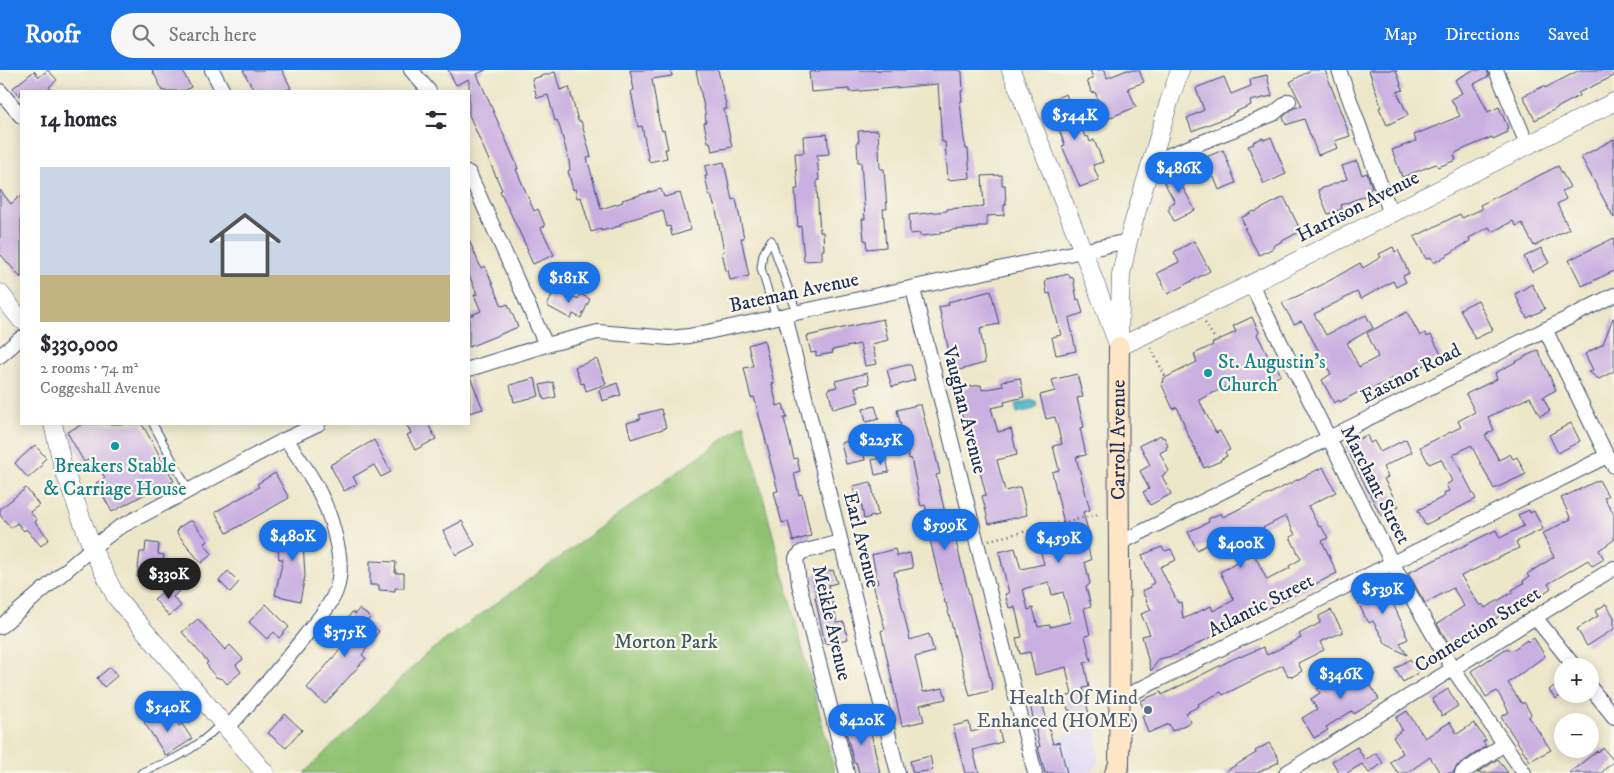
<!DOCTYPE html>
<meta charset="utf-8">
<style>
:root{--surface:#fff;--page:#f7f7f7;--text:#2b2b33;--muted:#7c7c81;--accent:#1a73e8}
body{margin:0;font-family:"IM FELL DW Pica",serif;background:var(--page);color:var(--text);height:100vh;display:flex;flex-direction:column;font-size:19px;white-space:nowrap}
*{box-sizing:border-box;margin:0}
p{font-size:16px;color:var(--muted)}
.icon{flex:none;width:28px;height:28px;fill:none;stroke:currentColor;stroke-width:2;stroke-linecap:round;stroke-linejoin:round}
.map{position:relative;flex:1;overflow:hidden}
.panel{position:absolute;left:20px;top:20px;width:450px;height:335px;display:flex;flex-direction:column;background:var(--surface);border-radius:0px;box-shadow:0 2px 12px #0003}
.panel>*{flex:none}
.buttons{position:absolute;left:1554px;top:588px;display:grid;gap:10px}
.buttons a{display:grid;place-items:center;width:45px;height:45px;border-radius:50%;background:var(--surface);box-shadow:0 2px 12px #0003;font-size:25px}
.price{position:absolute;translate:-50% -42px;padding:0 11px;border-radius:18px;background:var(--accent);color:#fff;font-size:16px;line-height:32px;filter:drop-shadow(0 1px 2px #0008)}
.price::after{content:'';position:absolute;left:50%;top:30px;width:15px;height:11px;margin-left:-8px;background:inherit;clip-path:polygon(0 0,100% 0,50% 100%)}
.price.selected{background:#222;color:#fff}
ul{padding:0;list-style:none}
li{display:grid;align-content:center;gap:10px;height:265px;padding:0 20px}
li span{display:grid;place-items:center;height:155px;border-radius:0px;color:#555}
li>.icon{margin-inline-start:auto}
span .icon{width:90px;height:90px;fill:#fffc;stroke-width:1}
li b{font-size:21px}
h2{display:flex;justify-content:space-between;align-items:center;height:60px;padding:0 20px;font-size:21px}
header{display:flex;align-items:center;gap:30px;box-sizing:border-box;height:70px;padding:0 25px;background:var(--accent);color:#fff}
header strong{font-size:24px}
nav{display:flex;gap:28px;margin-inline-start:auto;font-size:18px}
.search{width:350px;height:45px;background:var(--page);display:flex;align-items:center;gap:12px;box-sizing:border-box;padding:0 18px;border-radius:28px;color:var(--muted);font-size:19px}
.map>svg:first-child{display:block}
.built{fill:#dbd6f6}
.green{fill:#91c272;stroke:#567868}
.water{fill:#51becb;stroke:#367694}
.building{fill:#cab0e1;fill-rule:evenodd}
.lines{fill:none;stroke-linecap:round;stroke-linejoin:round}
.service-casing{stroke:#3a4b6e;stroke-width:9}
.minor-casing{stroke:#3a4b6e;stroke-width:16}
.tertiary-casing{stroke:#3a4b6e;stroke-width:19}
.secondary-casing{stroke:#3a4b6e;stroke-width:22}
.path{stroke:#3a4b6e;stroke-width:2.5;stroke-dasharray:1 4;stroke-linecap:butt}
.service{stroke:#fff;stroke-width:7}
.minor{stroke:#fff;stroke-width:14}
.tertiary{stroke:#fff;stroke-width:18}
.secondary{stroke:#fde5c5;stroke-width:20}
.culture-dot{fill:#0f9aa8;stroke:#fbf7ec;stroke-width:2}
.service-dot{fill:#5c6f8a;stroke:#fbf7ec;stroke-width:2}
.labels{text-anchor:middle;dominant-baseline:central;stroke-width:4.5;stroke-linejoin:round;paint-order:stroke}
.street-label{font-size:20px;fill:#1b2f5e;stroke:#fbf7ec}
.culture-label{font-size:20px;fill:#0d838f;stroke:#fbf7ec;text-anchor:start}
.park-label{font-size:20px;fill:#3e5b64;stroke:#fbf7ec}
.service-label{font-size:20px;fill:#4e5e75;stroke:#fbf7ec;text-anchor:end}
</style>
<header>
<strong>Roofr</strong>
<div class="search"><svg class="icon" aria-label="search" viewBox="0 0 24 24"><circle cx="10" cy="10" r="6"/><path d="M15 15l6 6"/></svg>Search here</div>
<nav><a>Map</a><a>Directions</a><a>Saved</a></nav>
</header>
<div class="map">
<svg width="1614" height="703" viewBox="0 0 1614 703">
<rect width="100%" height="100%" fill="#fbf7ec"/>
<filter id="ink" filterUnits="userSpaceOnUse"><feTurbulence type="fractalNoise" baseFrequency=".02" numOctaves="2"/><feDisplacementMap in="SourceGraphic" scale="10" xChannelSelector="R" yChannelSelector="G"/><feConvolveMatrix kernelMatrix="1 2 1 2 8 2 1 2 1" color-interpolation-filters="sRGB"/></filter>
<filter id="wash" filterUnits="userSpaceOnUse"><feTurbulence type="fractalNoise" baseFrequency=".0096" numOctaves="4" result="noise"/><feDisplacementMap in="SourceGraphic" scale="20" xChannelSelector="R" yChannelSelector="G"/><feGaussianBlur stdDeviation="1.12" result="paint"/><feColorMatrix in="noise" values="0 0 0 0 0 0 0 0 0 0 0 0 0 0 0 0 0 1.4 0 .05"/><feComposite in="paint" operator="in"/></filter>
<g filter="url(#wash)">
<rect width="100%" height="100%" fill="#ede7ca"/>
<!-- built -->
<path class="built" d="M1097,653L1098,694L1093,700L1088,703H1038L1032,678Z"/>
<!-- green -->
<path class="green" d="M744,354L835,703H304L426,584Z"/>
<!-- water -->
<path class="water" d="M1033,330V332H1036L1037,336L1034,337L1035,339L1017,343L1015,334Z"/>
<g id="blocks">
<!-- building -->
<path class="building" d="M48,0L57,10L49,17L52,21H21L20,26L13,18L34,1L39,7Z
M152,0H182L191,17L184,21H163Z
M243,0H282L291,18L284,21H254Z
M448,0H486L477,4L516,93L518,99H516L534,141L538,139L545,156L541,158L554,185L533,194L527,181L528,180L508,138L500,121L502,120L469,45V9L456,15Z
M630,0H671L672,6L652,9L659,52L662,61L664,60L668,79H665L667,88L649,92L642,56L638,57L631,21L634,20Z
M696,0H718L727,39H724L732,77L712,81L710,72H708L704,53L706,52L705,42Z
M819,0H959L962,2L963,21H961L962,31L960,32L964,69L966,79H968L970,108L948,110L945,72H942L938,14L849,22V19L811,22L809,2L819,1Z
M1090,0H1105L1107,8L1127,0H1139L1144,12L1128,18L1136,37L1106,49L1095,22L1092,23L1087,11L1093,8Z
M1311,0H1325L1350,66L1335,71L1338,78L1318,85L1304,49L1286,55L1283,47L1294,38L1302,36L1290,12Z
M1369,0H1396L1403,20L1397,22L1408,45L1387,55L1379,38L1381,37Z
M1473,0H1487L1489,6L1474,14L1488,42L1499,37L1508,58L1506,59L1508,62L1493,69L1492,67L1457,82L1454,85L1456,90L1438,97L1436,94L1402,107L1392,80L1416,71L1414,65L1460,46L1451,29L1462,23L1455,10Z
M1580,0H1614V6L1578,23L1579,26L1535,50L1523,26L1544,16L1545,18Z
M555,2L560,20L569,17L578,51H581L591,87L587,88L601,139L623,132L622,130L661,119L664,127L680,123L691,160L672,166L670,156L667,157L663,140L629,150L620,154V156L601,161V159L591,162L581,127L577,128L575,119L573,120L568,101L570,100L569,91L560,58L557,50L555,51L548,25L537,28L532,9Z
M1267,5L1272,26L1250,31L1251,35L1233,43V45L1192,61L1187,48L1204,40L1196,19L1198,17L1224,7L1231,24L1251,16L1250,9Z
M1066,24L1074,45H1077L1085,67L1088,66L1090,72L1094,70L1103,92L1093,95L1099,110L1080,117L1062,76L1065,75L1054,47L1051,48L1046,34V32Z
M878,60L880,99H884L887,139H883L886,177L867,179L866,170H864L862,149H865L861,92H858L857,72H859L858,61Z
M827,64L829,84L817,85L819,110H817V120L820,162H823L824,180H822V190L804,191L801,156L798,157L795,119H798L795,83H804L803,66Z
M1271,67L1286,104L1264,114L1248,76L1254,74L1253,72L1263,68L1264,70Z
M1614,69V148L1581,87Z
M1223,80L1236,113L1219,120L1206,87Z
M1357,91L1362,105L1367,103L1372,118L1369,120L1371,124L1341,135L1342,139L1328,144L1318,120L1347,109L1342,96Z
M724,92L732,130L736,129L744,168H741L749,206L730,210L728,200L726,201L722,182L724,181L715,135H714L711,125H709L705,106H707L705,96Z
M1558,96L1570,117L1562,121L1566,129L1557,134L1569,159L1534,176L1522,153L1516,156L1513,151L1492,162L1489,157L1469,168L1470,171L1434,193L1431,187L1426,189L1414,167L1460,144L1462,148L1482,139L1480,135Z
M1182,97L1190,112L1182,116L1195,140L1174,151L1168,139L1170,137L1169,135L1175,132L1164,112L1168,110L1166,105Z
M1002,105V115H1005L1006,135H1004V145L987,146V156H977V158L950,160V161L940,162V164L920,166V163L910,164L909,145L947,141V139L984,136L982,106Z
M0,120L11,134L21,125V208L0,184Z
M1284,127L1301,161L1273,176L1274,178L1259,185L1244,158H1246L1241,148L1254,141L1255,142Z
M1614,168V201L1582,216L1569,190Z
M469,170L481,198L485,196L502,236L508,234L518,257L469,277V246L481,241L474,225L477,224L469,205Z
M1194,171L1210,201L1168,224L1157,203L1179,192L1174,182Z
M1393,177L1395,182L1398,180L1409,203L1403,206L1406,212L1396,217L1393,211L1361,229L1357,222L1314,244L1326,265L1366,245L1373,258L1347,273L1359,297L1378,287L1367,263L1407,242L1420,266L1425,263L1427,267L1431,265L1442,286L1394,311L1392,308L1372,319L1370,316L1366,318L1340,332L1339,330L1334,333L1322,310L1331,304L1304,254L1301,251L1294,254L1282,233L1322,215L1360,193L1363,198L1381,187L1379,184Z
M1541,178L1549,193L1532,202L1524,187Z
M1069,204L1070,208L1073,207L1077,230L1079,229L1083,243L1069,248L1076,281L1056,285L1052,267L1061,265L1050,223L1047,224L1045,211L1047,210L1046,209Z
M1532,214L1545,239L1527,248L1515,224Z
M554,221L563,225L565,222L578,229L580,224L590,229L581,248L573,244L571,249L547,236Z
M991,221L999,254L980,258L985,293L952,302L948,286H950L939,237L949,235L948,232Z
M1478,230L1493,260L1475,269L1460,239Z
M1252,247L1259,262L1257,264L1270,290L1273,289L1281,305L1262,315L1260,310L1237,322L1234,317L1227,320L1225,317L1199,330L1216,363L1220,361L1230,380L1225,382L1227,386L1220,390L1221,391L1204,398L1184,356H1185L1177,337L1173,339L1161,313L1164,312L1163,309L1197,292L1194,284L1213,275L1212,273L1236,262L1233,256Z
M1613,248H1614V301L1599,309L1589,302L1593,300L1585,284L1603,274Z
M883,249L888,270L872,274L877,294L865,296L860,274L832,280L833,283L816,286V282L811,283L807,266Z
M764,270L774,313L772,314L777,336L783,334L787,348H784L794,389L797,388L800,401L794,403L799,425L802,424L811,466L793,471L788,451L782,453L774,422L778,421L769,386H770L754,327L751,328L744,298L753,296L748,275Z
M1538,280L1556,320L1543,327L1550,341L1540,346L1530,327L1488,347L1494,360L1485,365L1499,390L1510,384L1513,389L1517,387L1526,404L1494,419L1471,375L1453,385L1476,429L1425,455L1418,440L1445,426L1443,423L1449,421L1446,415L1452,411L1441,389L1429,394L1420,377L1461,357L1458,351L1475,342L1466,324L1497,309L1495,303Z
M597,289L606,314L586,321L584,313L581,314L575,297Z
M907,295H911L915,310L892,317L887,300Z
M867,303L869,314L855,317L859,332L833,339L828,319L837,317L835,311Z
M1077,304L1083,327L1077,328L1084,357L1080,358L1086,385L1076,387L1090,440L1083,442L1090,468L1086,470L1091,490L1085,492L1090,514L1086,517L1091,536L1084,538L1090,565L1085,566L1091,591L1084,593L1089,617L1083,618L1090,649L1074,653L1070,640H1068L1065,627L1072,625L1066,597L1035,605L1030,582L1020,584L1016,568L1022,567L1015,537L1009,538L1005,524L1009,523L999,482L1015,478L1021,499L1044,494L1041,483L1064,477L1062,466L1066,465L1065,458L1052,402L1059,400L1053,376L1062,374L1055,347L1046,349L1040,325L1055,321L1052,310ZM1049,512L1052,525L1063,522L1071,552L1050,557V555L1038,557L1033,538L1028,540L1023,519Z
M470,307L483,339L469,343V308Z
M535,308L539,326L514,332L510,315Z
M1020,308L1024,327L1004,332L1005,335L991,338L998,362L1011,359L1017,385L997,390L1005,421L1020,417L1027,445L989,454L982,426L986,425L969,358L965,359L956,319L981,315L982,320L1003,316L1002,311Z
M553,312L556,327L544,330L540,315Z
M617,313L621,325L602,331L599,320Z
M917,335H921L929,367H931L940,404L936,405L946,447L949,457L952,456L993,620L970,626L946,533H945L929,466L933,465L925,435L921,436L911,388L909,389L897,340Z
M875,336L879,349L866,352L863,339Z
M661,339L666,358L631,369L627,353L641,349L639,345Z
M1571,353L1580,371L1558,383L1549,365Z
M83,354H142L174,411L157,420L156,418L112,442L96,413L105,408L93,387L84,392L67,362Z
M406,354H428L436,369L415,380L407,365L411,363Z
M1161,365L1162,368L1164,367L1168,376L1166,377L1167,379L1160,383L1169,401L1162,406L1171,424L1150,435L1143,422L1149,419L1140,401L1150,395L1140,375Z
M1367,365L1370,373L1374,371L1380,382L1406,369L1412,382L1383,397L1388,407L1384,409L1399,437L1381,446L1346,377L1347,375Z
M860,368L865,390L846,394L841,373Z
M374,370L391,402L381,407L374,395L353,407L357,414L344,421L330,395Z
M35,375L46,388L41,393L43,395L28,408L15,393Z
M886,387L889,402L875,405L872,390Z
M1323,397L1336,422L1308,436L1319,457L1321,456L1328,468L1322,471L1337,503L1176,585L1159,589L1151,601L1142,566L1150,564L1141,544L1151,540L1142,521L1151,517L1150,515L1154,513L1142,485L1162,477L1165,481L1171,479L1176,490L1160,497L1178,533L1181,532L1183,549L1211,536L1213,541L1234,530L1220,502L1254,484L1267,510L1290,498L1289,496L1301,489L1290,467L1295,465L1286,446L1249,465L1250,468L1239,473L1235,464L1225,469L1223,466L1197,480L1188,462L1209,452L1208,449L1221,443L1223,447Z
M275,403L289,428L227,463L215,442L251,422L259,417L257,414Z
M1599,410L1608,426L1604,428L1614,444V470L1599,480L1604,489L1592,496L1588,490L1548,514L1551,518L1529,533L1511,543L1509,540L1479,559L1478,557L1450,575L1437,554L1464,536L1453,518L1425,533L1408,503L1496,460L1500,468L1524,456L1518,445L1529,440L1530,443L1534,441L1543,459L1516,472L1519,478L1461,506L1480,536L1482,534L1485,538L1513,522L1512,520L1524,513L1523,511L1529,507L1527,504L1554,487L1542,464L1571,449L1561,428Z
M871,412L878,445L864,449L861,432L856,433L853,416Z
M26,418L39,435L30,442L37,450L35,452L49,469L41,476L26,459L24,461L17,453L11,458L0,445V439Z
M189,451H192L208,471L204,473L212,484L201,493L177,463L178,458Z
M462,451L475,475L456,485L443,461Z
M310,455L311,472H303L305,506L300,531L275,525L283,489H279L277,466L292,465V456Z
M146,472L159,474L158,484L164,485L160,510L137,507L140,482H145Z
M895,479L897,486L910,483L913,498L894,502L910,570L929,564L934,582L915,587L923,622L943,618L946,629L920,635L924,651L902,656L881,561L885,559L873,514L878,513L872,485Z
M370,491L396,492L395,503H404V518H395V521L379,520V515H370Z
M833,500L837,513L828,515L837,553L844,552L848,569L825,574L815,527L817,526L812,505Z
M228,501L239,512L230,522L219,511Z
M1383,512L1406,562L1405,563L1408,569L1400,573L1407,585L1386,574L1373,551L1369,553L1367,549H1366L1355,526Z
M173,513L180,520L173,527L181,536L169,546L154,529Z
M266,534L289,557L279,568L274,562L267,569L249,552Z
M1606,534L1614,547V559L1587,576L1577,559L1598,546L1595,541Z
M359,539L370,547L367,552L379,561L362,585L366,588L325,634L307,618L355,562L344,554L352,542L355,544Z
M1331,540L1343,562L1320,572L1324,580L1298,593L1302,601L1292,607L1291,605L1288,606L1283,595L1223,625L1221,622L1198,634L1199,636L1186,643L1191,652L1172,661L1169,654L1148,663L1142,646L1146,644L1140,631L1161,622L1162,625L1231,590L1240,586V587L1263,577L1267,585L1301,568L1299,564L1320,553L1319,546Z
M198,549L225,580L230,575L243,589L236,595L241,602L227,614L222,608L220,609L218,607L217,608L208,598L209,597L206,594L208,592L182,562Z
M1534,568L1545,586L1508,613L1522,634L1524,632L1531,644L1529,647L1551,680L1530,691L1501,647L1509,642L1497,621L1486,627L1471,601L1507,578L1511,581L1527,570L1528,572Z
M1410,589L1418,603L1403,612L1395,599Z
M1370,594L1376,605L1367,610L1379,629L1354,644L1352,641L1326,657L1328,660L1314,668L1302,648L1317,639L1311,629L1320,623L1317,618L1344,604L1347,609Z
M110,597L117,606L104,617L97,608Z
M1562,610V624L1556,629L1549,620Z
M1448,619L1458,636L1442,646L1432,629Z
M1042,632L1053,674L1059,672L1067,703H1045L1038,677H1040L1030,635Z
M1407,641L1425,668L1450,652L1457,664L1474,653L1486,670L1483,672L1486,676L1457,696L1453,703H1440L1430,687L1407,703H1398L1390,692L1403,683L1393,667L1402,660L1396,648Z
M158,642L163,650L171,644L179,656L182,654L192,669L166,686L144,652Z
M285,644L302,660L286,678L268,663Z
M862,644L866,664L871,663L880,703H859L856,692L854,693L844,654L849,653L848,648Z
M969,652L971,662L998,655L1002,672L973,680L979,703H965L953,656Z
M1269,673L1279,689L1278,690L1279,692L1257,703H1223L1256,683L1255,681Z
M1357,677L1365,690L1376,683L1383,693L1369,703L1362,694L1347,703H1339L1332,691Z
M1603,678L1614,691L1601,703H1569L1597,681L1598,682Z
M930,686L933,700L913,703L910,691Z
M1498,689L1508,703H1477Z"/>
</g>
</g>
<g filter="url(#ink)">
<use href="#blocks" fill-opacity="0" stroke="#3a4b6e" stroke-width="1"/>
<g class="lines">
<defs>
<path id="service" d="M771,170L763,184L761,198L776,248
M771,170L797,243
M153,354L189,421
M141,703C149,698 158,696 167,692C187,683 208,668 222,652"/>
<path id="minor" d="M212,0L223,21
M411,0L429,21
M1339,0L1391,144
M1496,0L1527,74
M0,21L21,46
M1152,92L1273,44L1289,31
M469,103L546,275
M1251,214L1392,493L1453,599L1524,703
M913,219L1035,703
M785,246L898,703
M1545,259L1607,386L1614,396
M0,286L21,268
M469,299L546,275L598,262L670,268L689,266L1128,171
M841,472L802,482L796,488L799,514L847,703
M1118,474L1614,225
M1535,547L1574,596
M0,557L92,478L118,458L286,369L318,354
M1590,617L1614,647
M1120,629L1607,386
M227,659C254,628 280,598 305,566C318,549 337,530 339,508C341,495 339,482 336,470C328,430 309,402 286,369
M1286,703L1614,498
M1462,703L1504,674"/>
<path id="tertiary" d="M1011,0L1083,181L1119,277
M0,223L21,250
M1119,268L1121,205L1128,171L1169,32L1180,0
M1119,277L1251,214L1614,32
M53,354L63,397L92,478L116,527L265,703"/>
<g id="secondary">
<path id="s1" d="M1115,703L1119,695C1121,556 1117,416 1119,277"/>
</g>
</defs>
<!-- service casing -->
<use href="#service" class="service-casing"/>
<!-- minor casing -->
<use href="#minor" class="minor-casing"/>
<!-- tertiary casing -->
<use href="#tertiary" class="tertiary-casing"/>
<!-- secondary casing -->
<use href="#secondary" class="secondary-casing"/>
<!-- path -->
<path class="path" d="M1205,253L1215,269
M1151,278L1165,306
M989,470L1100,444"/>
<!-- service -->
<use href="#service" class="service"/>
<!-- minor -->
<use href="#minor" class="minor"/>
<!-- tertiary -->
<use href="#tertiary" class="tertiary"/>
<!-- secondary -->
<use href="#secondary" class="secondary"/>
</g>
</g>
<!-- markers -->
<g class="culture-dot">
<circle cx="1208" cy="303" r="5"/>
<circle cx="115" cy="376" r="5"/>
</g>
<circle class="service-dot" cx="1148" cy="640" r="5"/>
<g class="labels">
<!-- street labels -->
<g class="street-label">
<text transform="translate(1358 137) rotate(-27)">Harrison Avenue</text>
<text transform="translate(794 223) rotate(-12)">Bateman Avenue</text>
<text transform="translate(1411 304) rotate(-27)">Eastnor Road</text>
<text transform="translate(964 340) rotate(76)">Vaughan Avenue</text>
<text stroke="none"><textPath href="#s1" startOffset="334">Carroll Avenue</textPath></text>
<text transform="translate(1375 415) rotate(63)">Marchant Street</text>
<text transform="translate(861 470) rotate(76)">Earl Avenue</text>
<text transform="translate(1261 536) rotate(-27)">Atlantic Street</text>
<text transform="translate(831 553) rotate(77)">Meikle Avenue</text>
<text transform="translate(1478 560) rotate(-32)">Connection Street</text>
</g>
<!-- culture labels -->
<g class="culture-label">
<text x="1218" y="292">St. Augustin's<tspan x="1218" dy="23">Church</tspan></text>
<text x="115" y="396" text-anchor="middle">Breakers Stable<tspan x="115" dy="23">&amp; Carriage House</tspan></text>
</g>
<!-- park labels -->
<g class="park-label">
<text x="666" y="572">Morton Park</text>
</g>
<!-- service labels -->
<g class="service-label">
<text x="1138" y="628">Health Of Mind<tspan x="1138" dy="23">Enhanced (HOME)</tspan></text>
</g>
</g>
</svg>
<div class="buttons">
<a>+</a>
<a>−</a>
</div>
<b class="price" style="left:1075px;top:71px">$544K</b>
<b class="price" style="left:1179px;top:124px">$486K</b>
<b class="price" style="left:569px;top:234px">$181K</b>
<b class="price" style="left:881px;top:396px">$225K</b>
<b class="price" style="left:945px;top:481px">$599K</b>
<b class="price" style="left:293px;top:492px">$480K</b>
<b class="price" style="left:1059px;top:494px">$459K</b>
<b class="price" style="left:1241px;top:499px">$400K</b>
<b class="price selected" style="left:169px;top:530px">$330K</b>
<b class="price" style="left:1383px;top:545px">$539K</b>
<b class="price" style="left:345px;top:588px">$375K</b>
<b class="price" style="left:1341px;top:630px">$346K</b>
<b class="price" style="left:168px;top:663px">$540K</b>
<b class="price" style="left:862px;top:676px">$420K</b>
<section class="panel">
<h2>14 homes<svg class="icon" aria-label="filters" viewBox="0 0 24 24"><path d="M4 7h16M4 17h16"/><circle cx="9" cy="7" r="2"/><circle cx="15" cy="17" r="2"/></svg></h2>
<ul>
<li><span style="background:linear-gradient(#c9d6e8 70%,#c2b280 0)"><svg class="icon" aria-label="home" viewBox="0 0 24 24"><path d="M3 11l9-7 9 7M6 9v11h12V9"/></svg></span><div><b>$330,000</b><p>2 rooms · 74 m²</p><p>Coggeshall Avenue</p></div></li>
</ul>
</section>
</div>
